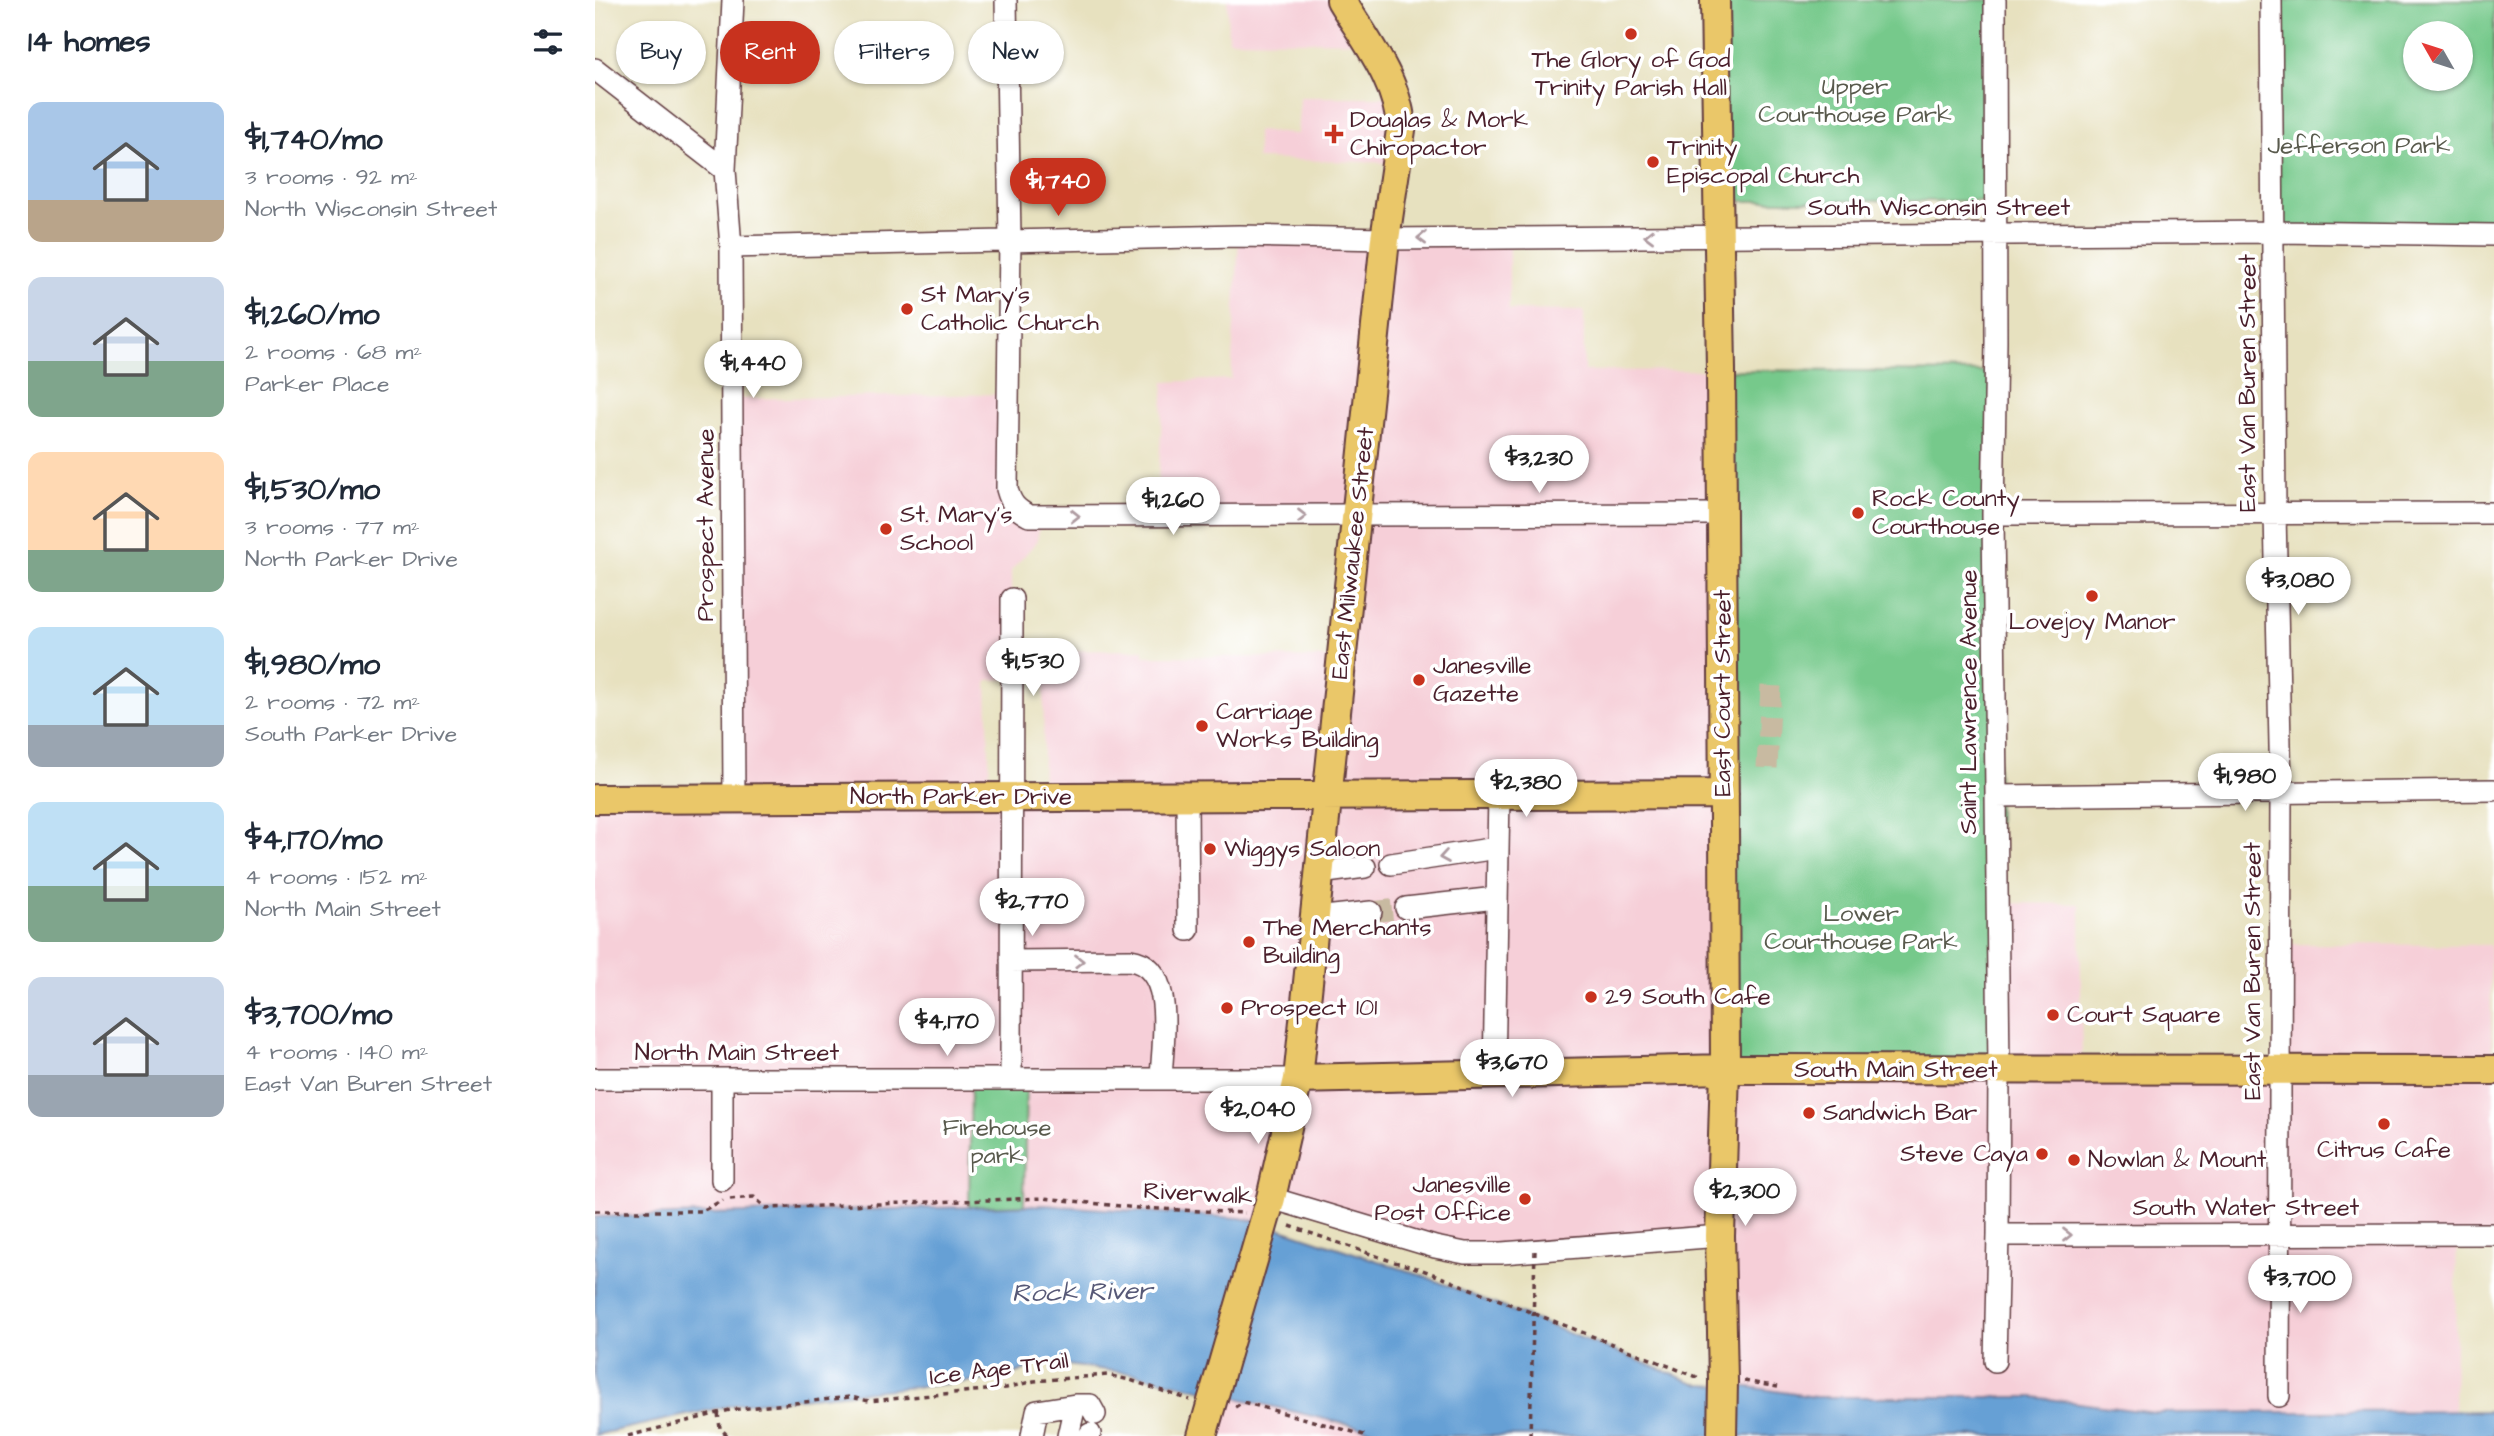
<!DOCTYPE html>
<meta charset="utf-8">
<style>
:root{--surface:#fff;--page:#f2f2f3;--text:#1f2937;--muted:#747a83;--accent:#c8321e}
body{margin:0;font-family:"Architects Daughter",sans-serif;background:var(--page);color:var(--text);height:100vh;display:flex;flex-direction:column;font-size:26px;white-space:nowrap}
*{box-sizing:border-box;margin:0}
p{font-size:23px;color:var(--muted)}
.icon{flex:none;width:38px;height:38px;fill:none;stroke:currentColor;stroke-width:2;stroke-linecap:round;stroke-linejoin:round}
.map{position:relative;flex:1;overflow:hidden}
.panel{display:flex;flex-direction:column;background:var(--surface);width:595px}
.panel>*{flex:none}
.top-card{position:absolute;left:21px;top:21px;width:665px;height:63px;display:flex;gap:14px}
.needle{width:46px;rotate:309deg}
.fabs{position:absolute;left:1808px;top:21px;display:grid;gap:14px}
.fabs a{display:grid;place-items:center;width:70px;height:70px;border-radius:50%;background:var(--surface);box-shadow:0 2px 5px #0004;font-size:35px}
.price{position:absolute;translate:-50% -60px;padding:0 16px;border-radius:24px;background:#fff;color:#222;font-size:23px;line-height:46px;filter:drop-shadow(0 2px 4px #0008)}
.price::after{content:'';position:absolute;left:50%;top:42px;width:21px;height:16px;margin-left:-10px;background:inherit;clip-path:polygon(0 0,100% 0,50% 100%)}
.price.selected{background:var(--accent);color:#fff}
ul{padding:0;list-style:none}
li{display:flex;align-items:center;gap:21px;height:175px;padding:0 28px}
li span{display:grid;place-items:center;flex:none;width:196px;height:140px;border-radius:14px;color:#555}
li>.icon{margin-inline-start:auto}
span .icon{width:84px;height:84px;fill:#fffc;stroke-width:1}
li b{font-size:30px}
h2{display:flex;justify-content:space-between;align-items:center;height:84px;padding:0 28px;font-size:30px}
.pill{padding:0 24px;border-radius:32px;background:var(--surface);box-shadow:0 2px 5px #0004;font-size:24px;line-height:63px}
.pill.selected{background:var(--accent);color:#fff}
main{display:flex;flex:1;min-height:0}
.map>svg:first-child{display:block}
.built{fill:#f6cfd8}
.green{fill:#76c98b;stroke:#60745b;stroke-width:2;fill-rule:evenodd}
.water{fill:#66a0d5;stroke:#586080;stroke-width:2}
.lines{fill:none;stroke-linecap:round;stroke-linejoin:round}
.minor-tunnel{stroke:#c8baa1;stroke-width:21;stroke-dasharray:21 10;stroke-linecap:butt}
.minor-casing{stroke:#623c41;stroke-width:24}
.major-casing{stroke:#623c41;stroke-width:32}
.path{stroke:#623c41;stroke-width:3.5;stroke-dasharray:5 5;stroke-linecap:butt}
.minor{stroke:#fff;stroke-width:21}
.major{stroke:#eac769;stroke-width:28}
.path-bridge{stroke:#623c41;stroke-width:3.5;stroke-dasharray:5 5;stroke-linecap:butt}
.oneway{stroke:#ae9aa0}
.poi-dot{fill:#c8321e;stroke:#fff;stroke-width:2.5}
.labels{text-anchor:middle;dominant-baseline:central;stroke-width:7;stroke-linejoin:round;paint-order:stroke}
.poi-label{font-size:24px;fill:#4a1f2b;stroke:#fff;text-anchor:start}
.park-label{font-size:24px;fill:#595a4d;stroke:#fff}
.street-label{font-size:24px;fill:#4a1f2b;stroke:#fff}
.water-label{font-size:26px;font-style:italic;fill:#575977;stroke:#fff}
</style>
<main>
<section class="panel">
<h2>14 homes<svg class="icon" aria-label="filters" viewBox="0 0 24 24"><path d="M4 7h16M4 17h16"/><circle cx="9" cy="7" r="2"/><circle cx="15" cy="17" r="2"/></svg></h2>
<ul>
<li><span style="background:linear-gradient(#a9c7e8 70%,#b9a48a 0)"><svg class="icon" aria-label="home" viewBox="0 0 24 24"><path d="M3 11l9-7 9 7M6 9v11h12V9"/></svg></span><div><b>$1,740/mo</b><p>3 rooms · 92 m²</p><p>North Wisconsin Street</p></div></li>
<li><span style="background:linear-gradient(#c9d6e8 60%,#7fa58c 0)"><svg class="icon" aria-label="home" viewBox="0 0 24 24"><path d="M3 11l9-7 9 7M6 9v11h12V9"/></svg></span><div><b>$1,260/mo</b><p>2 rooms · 68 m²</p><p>Parker Place</p></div></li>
<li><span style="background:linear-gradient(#ffd9b3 70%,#7fa58c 0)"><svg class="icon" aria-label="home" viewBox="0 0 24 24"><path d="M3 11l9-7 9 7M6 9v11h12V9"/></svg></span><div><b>$1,530/mo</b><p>3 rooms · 77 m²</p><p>North Parker Drive</p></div></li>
<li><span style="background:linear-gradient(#bfe0f5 70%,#9aa5b1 0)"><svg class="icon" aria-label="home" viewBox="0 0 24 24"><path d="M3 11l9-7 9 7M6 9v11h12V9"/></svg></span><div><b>$1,980/mo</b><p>2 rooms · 72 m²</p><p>South Parker Drive</p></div></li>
<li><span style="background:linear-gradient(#bfe0f5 60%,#7fa58c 0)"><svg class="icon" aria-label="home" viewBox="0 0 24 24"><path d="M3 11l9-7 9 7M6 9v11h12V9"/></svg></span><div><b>$4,170/mo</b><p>4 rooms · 152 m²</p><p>North Main Street</p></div></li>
<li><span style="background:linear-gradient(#c9d6e8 70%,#9aa5b1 0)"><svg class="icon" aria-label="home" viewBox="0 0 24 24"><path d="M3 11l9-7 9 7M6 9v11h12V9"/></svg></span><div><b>$3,700/mo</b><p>4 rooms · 140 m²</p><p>East Van Buren Street</p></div></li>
</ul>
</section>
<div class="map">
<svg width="1899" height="1436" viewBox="0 0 1899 1436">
<rect width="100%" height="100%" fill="#fff"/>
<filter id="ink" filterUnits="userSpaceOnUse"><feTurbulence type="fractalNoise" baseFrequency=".0143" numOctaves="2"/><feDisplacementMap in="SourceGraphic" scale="14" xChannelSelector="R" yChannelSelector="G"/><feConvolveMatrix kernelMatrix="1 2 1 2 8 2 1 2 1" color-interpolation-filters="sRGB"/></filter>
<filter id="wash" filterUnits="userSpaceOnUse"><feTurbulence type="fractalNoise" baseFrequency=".00686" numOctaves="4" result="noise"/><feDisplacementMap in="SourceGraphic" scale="28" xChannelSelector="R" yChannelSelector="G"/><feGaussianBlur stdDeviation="1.57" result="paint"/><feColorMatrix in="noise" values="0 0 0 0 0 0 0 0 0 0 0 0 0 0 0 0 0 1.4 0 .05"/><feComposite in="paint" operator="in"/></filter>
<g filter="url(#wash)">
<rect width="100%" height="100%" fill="#e7e1bf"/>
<!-- built -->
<path class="built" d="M632,0H746L772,42L633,40Z
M705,97H800L801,163L662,159V131L702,134Z
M644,236L914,237V310L989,311V371L1126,370L1402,903L1485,904L1487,1070H1683L1685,944L1895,945L1897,1070H1899V1234H1862L1859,1411L1560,1413L1438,1397H1220L1154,1387L1128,1386L1125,1237L907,1253L677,1198L669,1223L449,1205L0,1217V799H139L137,399L414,394L412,490L446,516L442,541L416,571L417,679L392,680L395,797H447L450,651L549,650V656L746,658L761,517L561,516L569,382L636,379Z
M648,1398L755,1427H767L800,1436H607L616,1402Z"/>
<!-- green -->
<path class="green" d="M1120,0H1400V201H1122Z
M1676,0H1899V235L1679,232ZM1820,33H1866V79H1820Z
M1126,370L1401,372L1404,1070L1130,1069Z
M376,1079H431L429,1205L374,1207Z"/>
<!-- water -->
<path class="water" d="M449,1205L645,1218L663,1221L831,1277L1105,1385L1154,1387L1220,1397H1438L1560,1413L1899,1411V1436H800L542,1374L447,1362L412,1378L143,1404L0,1435V1217Z"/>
</g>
<g filter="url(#ink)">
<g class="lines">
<!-- minor-tunnel -->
<path class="minor-tunnel" d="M1172,768L1176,686
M776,912L811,908"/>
<defs>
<path id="minor" d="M138,0L130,170L136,247L139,799
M411,0L415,239L412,489C416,504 421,509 434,516L1127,514
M1676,0L1680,513L1686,791L1684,1396
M0,69L130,170
M136,247L644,236L790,239L1679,232L1899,235
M1398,514L1899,513
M1401,796L1899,790
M592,797L593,930
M796,864L902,848
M724,873L770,867
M811,908L901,898
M720,918L776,912
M416,961L535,960C582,966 567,1045 566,1079
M899,1074L904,794
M0,1079H703
M416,1079L417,599
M127,1180V1079
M676,1198L840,1247L870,1253H907L1125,1236
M1403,1235L1899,1234
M1400,1361L1403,1235L1404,1070L1398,514L1401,342L1400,0
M480,1405H495L500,1414
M437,1436L442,1411L480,1405L473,1436
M494,1436L495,1434"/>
<path id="major" d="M1120,0L1126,370L1129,820L1130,1069L1125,1236L1128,1381L1127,1436
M0,799L1129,794
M703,1079L1130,1069L1899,1070
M607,1436L676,1198L703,1079L790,239L806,130C805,83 770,40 746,0"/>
</defs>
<!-- minor casing -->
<use href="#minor" class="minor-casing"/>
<!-- major casing -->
<use href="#major" class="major-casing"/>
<!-- path -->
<path class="path" d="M135,1199L159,1197L171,1208L449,1198L543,1208L650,1213
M0,1211H107L128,1200
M695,1226L796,1261L825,1269L1107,1379
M1149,1381L1183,1387
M640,1407L648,1402L773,1436
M123,1413L125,1428L133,1436
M33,1436L135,1410L255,1397L274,1401L411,1388L439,1381L512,1375L535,1380L595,1400"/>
<!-- minor -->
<use href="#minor" class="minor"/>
<!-- major -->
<use href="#major" class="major"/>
<!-- path-bridge -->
<path class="path-bridge" d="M935,1436L940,1250"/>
</g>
<!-- one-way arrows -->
<defs><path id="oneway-chevron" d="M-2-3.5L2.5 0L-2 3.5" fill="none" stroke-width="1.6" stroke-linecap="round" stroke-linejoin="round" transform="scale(1.75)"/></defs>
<g class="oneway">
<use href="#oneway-chevron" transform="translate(1054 236) rotate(179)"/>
<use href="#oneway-chevron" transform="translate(827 238) rotate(179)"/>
<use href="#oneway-chevron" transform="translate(480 516)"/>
<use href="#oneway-chevron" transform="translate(707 516)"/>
<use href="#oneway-chevron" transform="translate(849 857) rotate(171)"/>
<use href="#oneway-chevron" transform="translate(484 961)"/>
<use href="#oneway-chevron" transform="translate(1472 1235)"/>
</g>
</g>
<!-- markers -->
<g class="poi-dot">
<circle cx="1036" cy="34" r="7"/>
<path d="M735.5 123.5h7v7h7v7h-7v7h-7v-7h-7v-7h7z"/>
<circle cx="1058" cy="162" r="7"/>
<circle cx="312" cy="309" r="7"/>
<circle cx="1263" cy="513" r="7"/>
<circle cx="291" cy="529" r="7"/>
<circle cx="1497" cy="596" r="7"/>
<circle cx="824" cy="680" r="7"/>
<circle cx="607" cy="726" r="7"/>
<circle cx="615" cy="849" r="7"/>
<circle cx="654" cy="942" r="7"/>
<circle cx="996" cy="997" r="7"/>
<circle cx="632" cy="1008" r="7"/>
<circle cx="1458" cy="1015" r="7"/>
<circle cx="1214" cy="1113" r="7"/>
<circle cx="1789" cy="1124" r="7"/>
<circle cx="1447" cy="1154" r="7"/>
<circle cx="1479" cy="1160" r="7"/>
<circle cx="930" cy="1199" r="7"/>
</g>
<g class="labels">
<!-- poi labels -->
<g class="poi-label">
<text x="1036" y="60" text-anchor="middle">The Glory of God<tspan x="1036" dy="28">Trinity Parish Hall</tspan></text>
<text x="755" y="120">Douglas &amp; Mork<tspan x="755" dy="28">Chiropactor</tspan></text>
<text x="1072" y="148">Trinity<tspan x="1072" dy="28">Episcopal Church</tspan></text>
<text x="326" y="295">St Mary's<tspan x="326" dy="28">Catholic Church</tspan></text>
<text x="1277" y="499">Rock County<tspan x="1277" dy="28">Courthouse</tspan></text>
<text x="305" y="515">St. Mary's<tspan x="305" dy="28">School</tspan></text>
<text x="1497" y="622" text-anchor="middle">Lovejoy Manor</text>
<text x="838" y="666">Janesville<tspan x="838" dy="28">Gazette</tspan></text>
<text x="621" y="712">Carriage<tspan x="621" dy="28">Works Building</tspan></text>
<text x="629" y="849">Wiggys Saloon</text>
<text x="668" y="928">The Merchants<tspan x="668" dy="28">Building</tspan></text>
<text x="1010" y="997">29 South Cafe</text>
<text x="646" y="1008">Prospect 101</text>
<text x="1472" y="1015">Court Square</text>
<text x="1228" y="1113">Sandwich Bar</text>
<text x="1789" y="1150" text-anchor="middle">Citrus Cafe</text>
<text x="1433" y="1154" text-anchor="end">Steve Caya</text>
<text x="1493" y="1160">Nowlan &amp; Mount</text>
<text x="916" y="1185" text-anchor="end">Janesville<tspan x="916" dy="28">Post Office</tspan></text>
</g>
<!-- park labels -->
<g class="park-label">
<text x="1260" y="87">Upper<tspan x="1260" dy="28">Courthouse Park</tspan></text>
<text x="1764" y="146">Jefferson Park</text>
<text x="1266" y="914">Lower<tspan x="1266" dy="28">Courthouse Park</tspan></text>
<text x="402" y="1128">Firehouse<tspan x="402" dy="28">park</tspan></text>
</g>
<!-- street labels -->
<g class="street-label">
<text x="1344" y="208">South Wisconsin Street</text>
<text transform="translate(1653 383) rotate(-90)">East Van Buren Street</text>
<text transform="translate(111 525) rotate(-90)">Prospect Avenue</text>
<text transform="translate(758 553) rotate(-84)">East Milwaukee Street</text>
<text transform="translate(1128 693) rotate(-90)">East Court Street</text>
<text transform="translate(1374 702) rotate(-90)">Saint Lawrence Avenue</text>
<text x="366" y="797">North Parker Drive</text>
<text transform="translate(1658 971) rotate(-90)">East Van Buren Street</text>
<text x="142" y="1053">North Main Street</text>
<text x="1301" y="1070">South Main Street</text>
<text transform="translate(603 1194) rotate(3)">Riverwalk</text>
<text x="1651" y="1208">South Water Street</text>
<text transform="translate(404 1369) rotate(-7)">Ice Age Trail</text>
</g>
<!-- water labels -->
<g class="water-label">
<text transform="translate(487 1292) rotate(-1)">Rock River</text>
</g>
</g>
</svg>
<div class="fabs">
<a><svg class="needle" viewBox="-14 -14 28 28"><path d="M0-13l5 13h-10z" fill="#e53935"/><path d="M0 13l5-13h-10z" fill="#747a83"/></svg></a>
</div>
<b class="price selected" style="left:463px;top:218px">$1,740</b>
<b class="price" style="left:158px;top:400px">$1,440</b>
<b class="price" style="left:944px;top:495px">$3,230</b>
<b class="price" style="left:578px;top:537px">$1,260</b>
<b class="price" style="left:1703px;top:617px">$3,080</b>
<b class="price" style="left:438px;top:698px">$1,530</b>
<b class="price" style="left:1650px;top:813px">$1,980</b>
<b class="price" style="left:931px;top:819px">$2,380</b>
<b class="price" style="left:437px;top:938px">$2,770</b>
<b class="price" style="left:352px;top:1058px">$4,170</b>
<b class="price" style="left:917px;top:1099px">$3,670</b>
<b class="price" style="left:663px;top:1146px">$2,040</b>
<b class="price" style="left:1150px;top:1228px">$2,300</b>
<b class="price" style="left:1705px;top:1315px">$3,700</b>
<div class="top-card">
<a class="pill">Buy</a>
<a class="pill selected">Rent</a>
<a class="pill">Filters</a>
<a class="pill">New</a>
</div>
</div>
</main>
